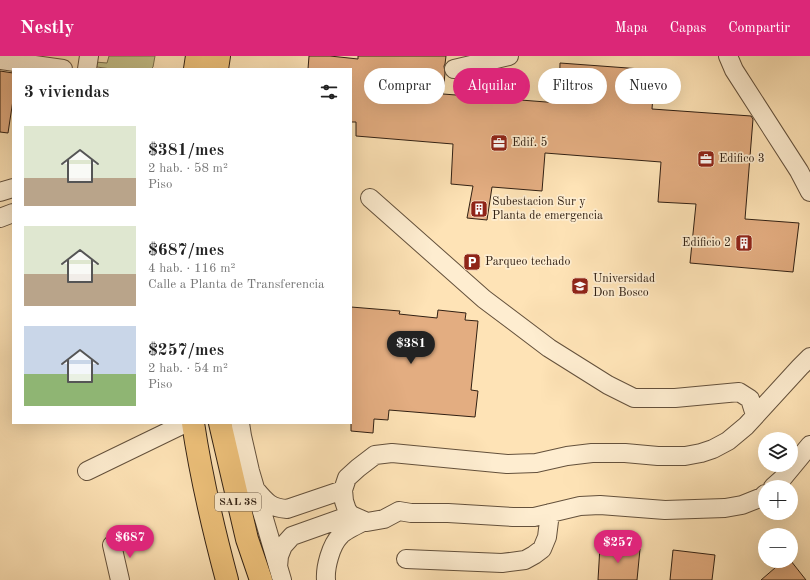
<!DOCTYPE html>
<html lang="es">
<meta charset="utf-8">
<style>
:root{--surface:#fff;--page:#f2f2f2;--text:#222;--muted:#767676;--accent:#db2777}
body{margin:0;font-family:"Old Standard TT",serif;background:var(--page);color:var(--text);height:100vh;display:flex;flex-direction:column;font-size:15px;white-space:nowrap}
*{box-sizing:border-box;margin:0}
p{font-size:13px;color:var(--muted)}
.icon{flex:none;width:22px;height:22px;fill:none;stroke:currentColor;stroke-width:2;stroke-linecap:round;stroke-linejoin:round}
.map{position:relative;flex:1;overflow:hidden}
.drawer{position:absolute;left:12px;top:12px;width:340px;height:356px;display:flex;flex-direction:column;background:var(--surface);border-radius:0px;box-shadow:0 4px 16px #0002}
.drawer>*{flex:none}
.top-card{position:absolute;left:364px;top:12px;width:380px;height:36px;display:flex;gap:8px}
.buttons{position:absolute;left:758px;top:376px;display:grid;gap:8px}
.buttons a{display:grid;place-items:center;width:40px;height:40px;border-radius:50%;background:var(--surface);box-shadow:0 4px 16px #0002;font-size:20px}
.price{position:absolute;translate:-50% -34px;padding:0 9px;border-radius:14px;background:var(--accent);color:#fff;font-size:13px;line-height:26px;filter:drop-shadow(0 1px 2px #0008)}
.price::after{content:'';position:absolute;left:50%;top:24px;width:12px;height:9px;margin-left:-6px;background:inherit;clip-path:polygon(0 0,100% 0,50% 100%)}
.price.active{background:#222;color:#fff}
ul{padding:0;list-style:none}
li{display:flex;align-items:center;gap:12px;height:100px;padding:0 12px}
li span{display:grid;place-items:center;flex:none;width:112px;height:80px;border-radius:0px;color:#555}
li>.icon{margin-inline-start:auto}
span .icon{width:48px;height:48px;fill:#fffc;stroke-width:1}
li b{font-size:17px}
h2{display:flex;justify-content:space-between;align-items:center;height:48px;padding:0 12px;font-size:17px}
.tag{padding:0 14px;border-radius:18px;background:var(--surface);box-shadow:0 4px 16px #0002;font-size:14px;line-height:36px}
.tag.active{background:var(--accent);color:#fff}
header{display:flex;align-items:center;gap:24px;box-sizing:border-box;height:56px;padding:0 20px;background:var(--accent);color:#fff}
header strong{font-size:19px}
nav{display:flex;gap:22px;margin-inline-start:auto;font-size:14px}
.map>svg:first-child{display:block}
.green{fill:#c6c189;stroke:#7c704e}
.building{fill:#e3ad81;stroke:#312013}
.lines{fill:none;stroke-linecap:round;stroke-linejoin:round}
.minor-casing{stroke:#64513c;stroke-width:20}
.highway-casing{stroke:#312013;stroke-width:24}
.minor{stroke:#feedd0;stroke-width:18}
.highway{stroke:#efc27b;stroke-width:22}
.labels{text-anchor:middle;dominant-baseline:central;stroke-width:3.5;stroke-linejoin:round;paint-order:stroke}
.shield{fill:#feedd0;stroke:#6e5e4c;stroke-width:1}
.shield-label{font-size:11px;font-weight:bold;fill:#312013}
.poi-label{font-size:12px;fill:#312013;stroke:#feedd0;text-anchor:start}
</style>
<header>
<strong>Nestly</strong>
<nav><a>Mapa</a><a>Capas</a><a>Compartir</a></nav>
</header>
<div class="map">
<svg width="810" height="524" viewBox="0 0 810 524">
<rect width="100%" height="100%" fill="#fee3b6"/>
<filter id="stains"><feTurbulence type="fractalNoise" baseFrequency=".005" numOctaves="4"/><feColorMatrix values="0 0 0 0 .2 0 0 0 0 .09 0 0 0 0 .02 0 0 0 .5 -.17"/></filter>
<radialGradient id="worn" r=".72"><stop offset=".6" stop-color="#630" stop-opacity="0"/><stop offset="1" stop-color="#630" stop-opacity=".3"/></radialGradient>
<!-- green -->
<path class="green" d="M109,0H155L153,11L151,13H111L97,11L95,6L107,7Z"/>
<!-- building -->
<path class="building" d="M309,0H330L358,3V0H446L445,8L444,10L445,17L443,38L559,47L560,7L655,14L652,53L751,60L753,63L745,163L799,167L793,216L690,207L696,148L658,146L661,106L545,97L542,135L492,131L487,164L467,162L473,130L451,128L453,88L356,80V66H351V13H308Z
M0,15L13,17V44L8,77L0,76Z
M351,251L400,255L399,258L437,262L438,254L466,257L465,264L478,265L471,334L478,335L475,361L389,354L388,364L374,363L373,377L351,375Z
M600,490L640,493L637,524H598Z
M673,494L715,499L712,524H670Z
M783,505H791L806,524H761Z"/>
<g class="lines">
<defs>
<path id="minor" d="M728,0L734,14L799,115L810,136
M0,4L63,13
M87,13L89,0
M454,13L509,0
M0,136L13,132
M370,142L484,243L549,292L608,329L634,342H675L739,336L750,343L755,359
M0,162L13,157
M240,367L242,380L250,415L282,524
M87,415L186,367
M773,431L782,423L810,389
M256,434C266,446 271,452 287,453L343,434
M765,438L762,441L742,449L725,452L665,454L600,449L580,450L534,461H513L448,457H411L399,455L384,463L367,466L351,459L347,454L344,445L343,434L347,422L358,412L375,399L392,397L507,408L536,407L567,400L592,397H625L658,400H685L701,397L713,393L728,385L746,370L800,311L810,301
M112,489L120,524
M406,503L502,507L525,504L534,499L542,493L547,481L550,457
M278,511L279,500L283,490L292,480L351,459
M326,524C325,511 331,489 340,480C344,475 359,468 365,465"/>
<path id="highway" d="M195,13L197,0
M217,13L219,0
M193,367C201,420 213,472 227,524
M220,367L247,483L261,524"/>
</defs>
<!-- minor casing -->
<use href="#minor" class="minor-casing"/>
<!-- highway casing -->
<use href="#highway" class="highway-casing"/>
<!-- minor -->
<use href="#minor" class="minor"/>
<!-- highway -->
<use href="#highway" class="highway"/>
</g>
<!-- icons -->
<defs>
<symbol id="office-square" viewBox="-11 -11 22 22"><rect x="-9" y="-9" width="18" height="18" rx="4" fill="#8f2418" stroke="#feedd0"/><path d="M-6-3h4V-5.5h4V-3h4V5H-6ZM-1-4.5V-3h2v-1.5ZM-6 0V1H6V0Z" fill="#fff"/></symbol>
<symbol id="building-square" viewBox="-11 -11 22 22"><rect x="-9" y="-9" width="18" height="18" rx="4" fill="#8f2418" stroke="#feedd0"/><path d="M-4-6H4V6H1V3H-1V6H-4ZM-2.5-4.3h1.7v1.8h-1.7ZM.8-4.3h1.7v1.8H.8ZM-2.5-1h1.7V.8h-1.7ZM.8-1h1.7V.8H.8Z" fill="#fff"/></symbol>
<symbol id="parking-square" viewBox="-11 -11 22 22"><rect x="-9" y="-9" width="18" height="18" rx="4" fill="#8f2418" stroke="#feedd0"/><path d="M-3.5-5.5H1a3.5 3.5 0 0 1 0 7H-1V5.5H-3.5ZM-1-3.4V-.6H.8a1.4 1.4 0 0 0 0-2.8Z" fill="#fff"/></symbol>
<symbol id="university-square" viewBox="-11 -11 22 22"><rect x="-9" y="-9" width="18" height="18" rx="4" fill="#8f2418" stroke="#feedd0"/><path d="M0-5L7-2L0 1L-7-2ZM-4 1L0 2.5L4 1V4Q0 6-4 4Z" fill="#fff"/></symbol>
</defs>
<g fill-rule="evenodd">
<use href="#office-square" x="489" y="77" width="20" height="20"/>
<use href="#office-square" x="696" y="93" width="20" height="20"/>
<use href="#building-square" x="469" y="143" width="20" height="20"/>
<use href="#building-square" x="734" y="177" width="20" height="20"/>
<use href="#parking-square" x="462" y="196" width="20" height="20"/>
<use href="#university-square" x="570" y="220" width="20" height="20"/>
</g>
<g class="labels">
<!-- shield labels -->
<rect class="shield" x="215" y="437" width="46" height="18" rx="3"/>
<g class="shield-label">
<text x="238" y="446">SAL 38</text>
</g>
<!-- poi labels -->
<g class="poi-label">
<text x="512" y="87">Edif. 5</text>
<text x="719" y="103">Edifico 3</text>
<text x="492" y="146">Subestacion Sur y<tspan x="492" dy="14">Planta de emergencia</tspan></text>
<text x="731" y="187" text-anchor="end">Edificio 2</text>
<text x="485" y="206">Parqueo techado</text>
<text x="593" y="223">Universidad<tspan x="593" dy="14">Don Bosco</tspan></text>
</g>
</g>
<rect width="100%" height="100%" filter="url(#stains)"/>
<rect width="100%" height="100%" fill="url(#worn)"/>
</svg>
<div class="buttons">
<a><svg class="icon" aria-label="layers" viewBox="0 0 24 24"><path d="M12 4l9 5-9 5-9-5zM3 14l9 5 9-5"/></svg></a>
<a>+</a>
<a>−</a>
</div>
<b class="price active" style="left:411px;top:309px">$381</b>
<b class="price" style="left:130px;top:503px">$687</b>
<b class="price" style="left:618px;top:508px">$257</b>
<div class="top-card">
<a class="tag">Comprar</a>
<a class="tag active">Alquilar</a>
<a class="tag">Filtros</a>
<a class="tag">Nuevo</a>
</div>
<section class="drawer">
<h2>3 viviendas<svg class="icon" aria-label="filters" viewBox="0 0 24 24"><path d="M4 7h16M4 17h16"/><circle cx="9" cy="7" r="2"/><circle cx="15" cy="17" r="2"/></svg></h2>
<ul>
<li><span style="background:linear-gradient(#dfe7d0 65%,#b9a48a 0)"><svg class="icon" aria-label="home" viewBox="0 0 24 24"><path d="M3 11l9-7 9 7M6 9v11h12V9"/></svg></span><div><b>$381/mes</b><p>2 hab. · 58 m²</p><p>Piso</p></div></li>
<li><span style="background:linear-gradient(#dfe7d0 60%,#b9a48a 0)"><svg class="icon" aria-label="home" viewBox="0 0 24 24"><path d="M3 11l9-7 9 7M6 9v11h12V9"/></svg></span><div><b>$687/mes</b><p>4 hab. · 116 m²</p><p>Calle a Planta de Transferencia</p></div></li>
<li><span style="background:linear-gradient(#c9d6e8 60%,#8fb573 0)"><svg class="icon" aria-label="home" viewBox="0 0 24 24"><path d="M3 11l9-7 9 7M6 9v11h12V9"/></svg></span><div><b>$257/mes</b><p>2 hab. · 54 m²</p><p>Piso</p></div></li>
</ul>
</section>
</div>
